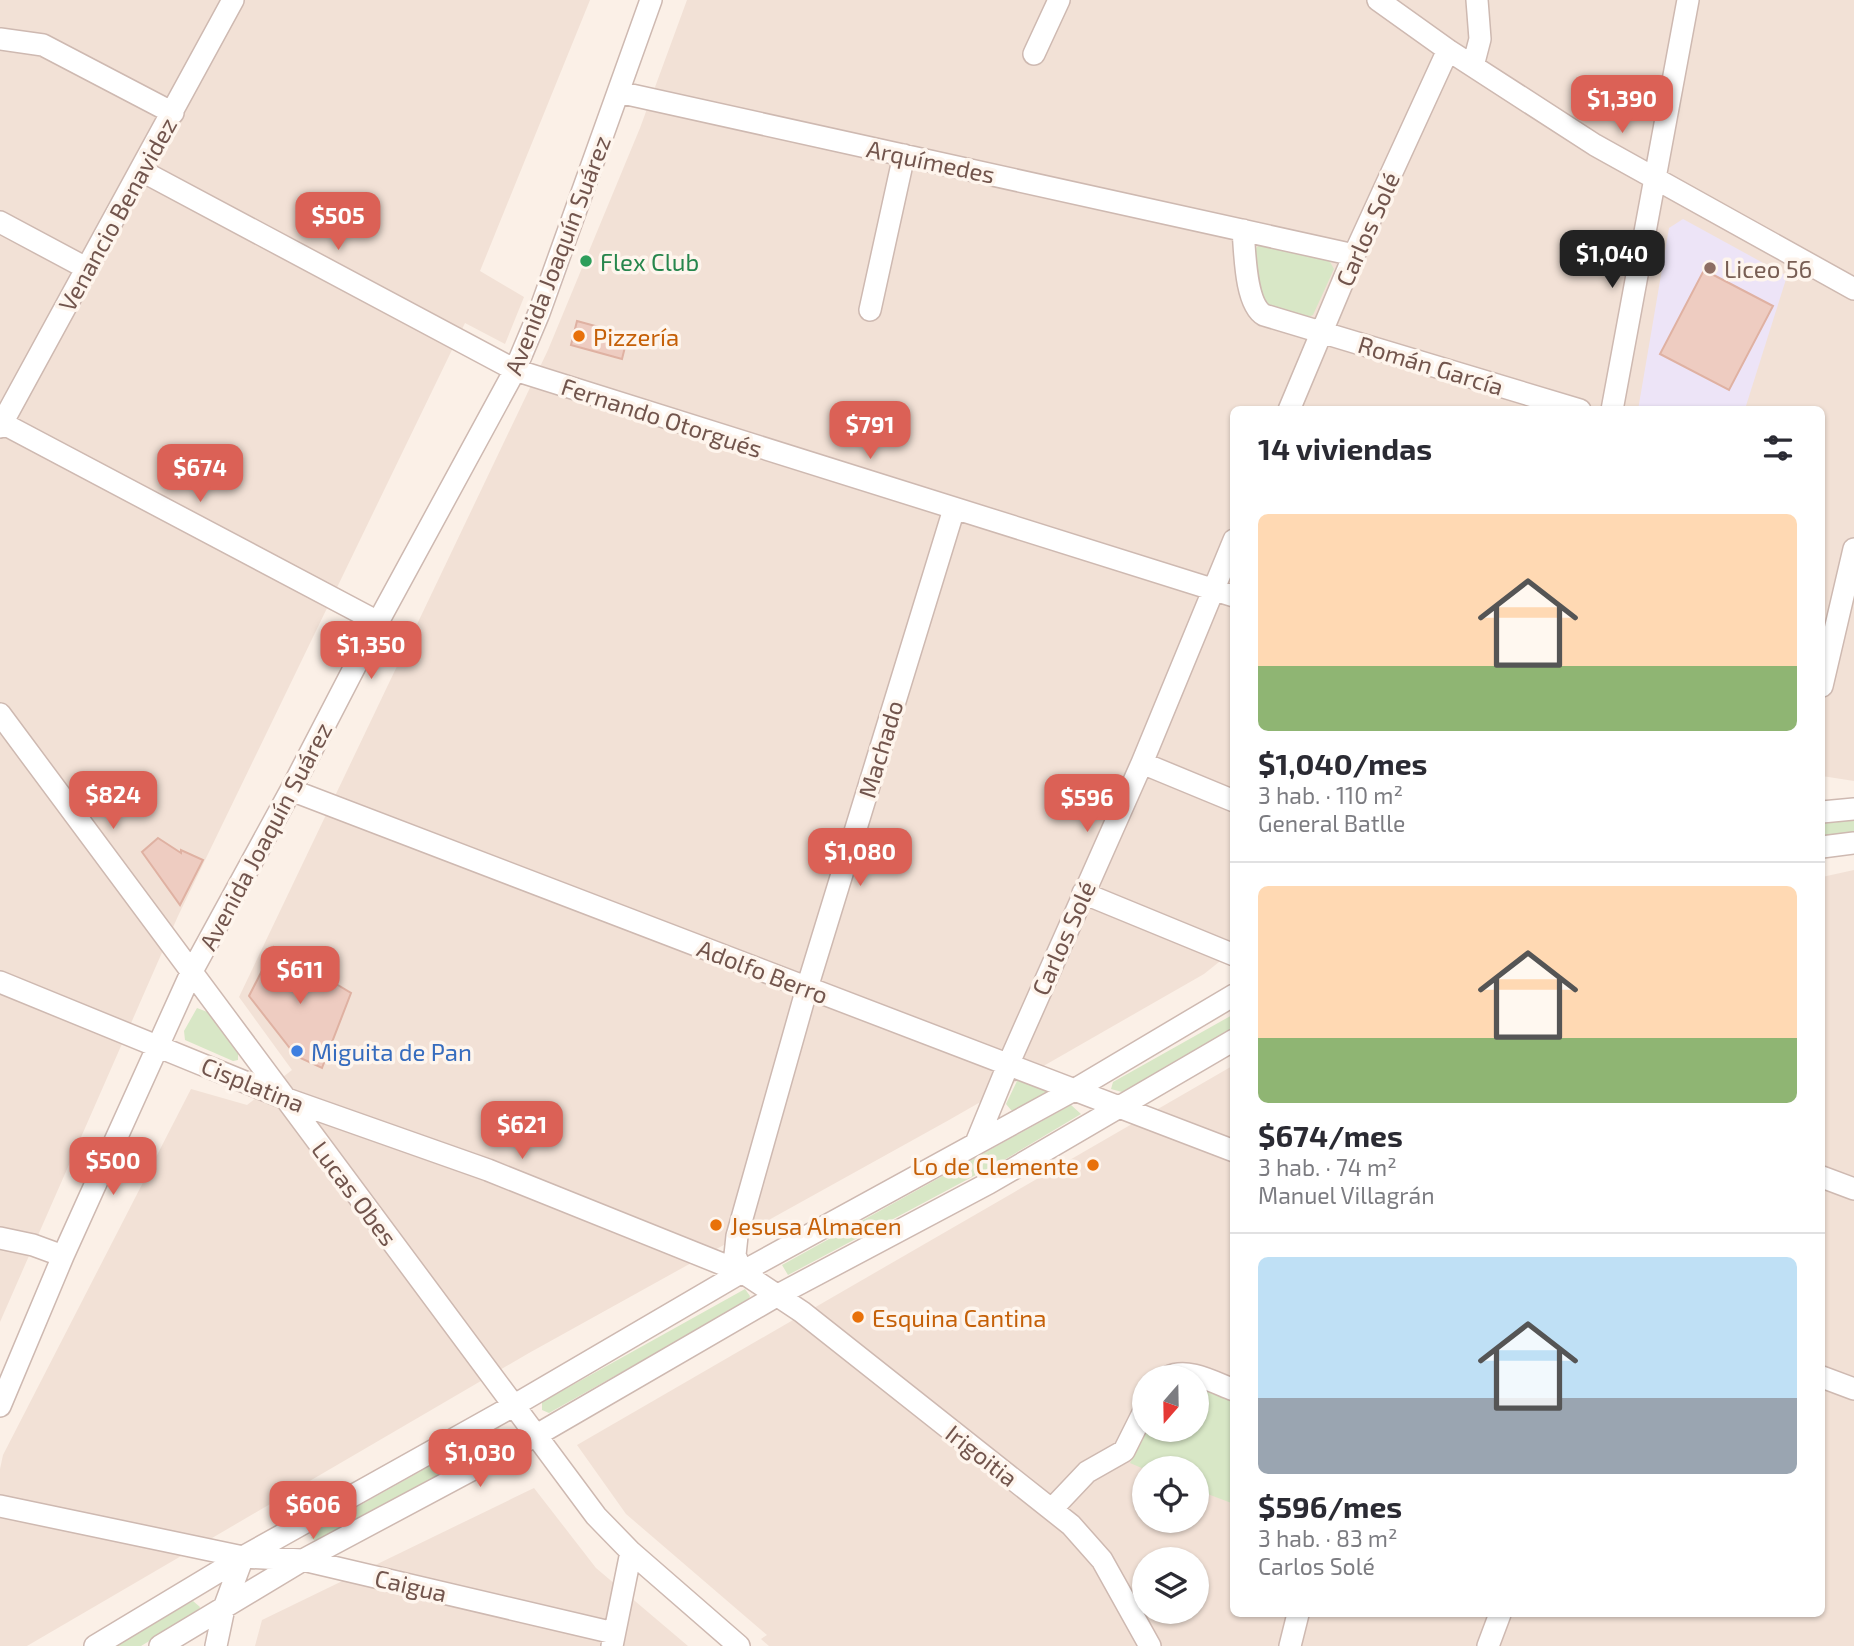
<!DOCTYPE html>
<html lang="es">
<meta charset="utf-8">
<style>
:root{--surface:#fff;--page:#f7f7f7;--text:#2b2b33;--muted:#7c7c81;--line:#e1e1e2;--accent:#db6156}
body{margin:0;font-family:"Exo 2",sans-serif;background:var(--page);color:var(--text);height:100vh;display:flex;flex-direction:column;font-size:26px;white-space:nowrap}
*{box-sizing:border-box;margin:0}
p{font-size:23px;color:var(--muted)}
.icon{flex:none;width:38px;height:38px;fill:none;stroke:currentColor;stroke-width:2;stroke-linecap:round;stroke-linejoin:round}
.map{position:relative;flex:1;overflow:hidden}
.sheet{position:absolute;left:1230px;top:406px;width:595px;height:1211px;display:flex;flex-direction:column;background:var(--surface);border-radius:10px;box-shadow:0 2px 5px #0004}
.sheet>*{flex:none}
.needle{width:46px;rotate:200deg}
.fabs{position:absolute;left:1132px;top:1365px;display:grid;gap:14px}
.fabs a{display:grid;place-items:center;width:77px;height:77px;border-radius:50%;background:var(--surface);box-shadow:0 2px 5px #0004;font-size:35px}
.price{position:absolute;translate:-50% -60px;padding:0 16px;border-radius:14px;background:var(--accent);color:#fff;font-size:23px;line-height:46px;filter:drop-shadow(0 2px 4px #0008)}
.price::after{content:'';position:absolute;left:50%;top:42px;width:21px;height:16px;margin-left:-10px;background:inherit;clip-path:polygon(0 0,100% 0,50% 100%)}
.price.on{background:#222;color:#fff}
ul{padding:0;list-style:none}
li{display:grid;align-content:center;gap:14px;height:371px;padding:0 28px}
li+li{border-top:2px solid var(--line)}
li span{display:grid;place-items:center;height:217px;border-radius:10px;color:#555}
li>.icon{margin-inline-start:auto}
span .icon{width:126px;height:126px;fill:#fffc;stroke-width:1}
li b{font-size:30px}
h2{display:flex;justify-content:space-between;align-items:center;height:84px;padding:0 28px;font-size:30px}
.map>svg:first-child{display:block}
.residential{fill:#f2e1d6;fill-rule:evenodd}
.education{fill:#ede4f7}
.green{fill:#d8e7c6}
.building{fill:#eeccc1;stroke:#dfb1a2;stroke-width:2}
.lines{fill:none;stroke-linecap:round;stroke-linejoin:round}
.minor-casing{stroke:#ceb9b1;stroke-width:24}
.minor{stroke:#fff;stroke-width:21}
.leisure-dot{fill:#2e9e5b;stroke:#fef5ed;stroke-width:2.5}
.education-dot{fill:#8d6e63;stroke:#fef5ed;stroke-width:2.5}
.food-dot{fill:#e8710a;stroke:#fef5ed;stroke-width:2.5}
.shop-dot{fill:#3f7fe0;stroke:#fef5ed;stroke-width:2.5}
.labels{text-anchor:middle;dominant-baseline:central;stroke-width:7;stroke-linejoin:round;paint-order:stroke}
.street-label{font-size:24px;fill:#72554d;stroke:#fef5ed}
.leisure-label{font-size:24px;fill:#27864d;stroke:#fef5ed;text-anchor:start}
.education-label{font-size:24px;fill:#785e54;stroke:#fef5ed;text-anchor:start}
.food-label{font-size:24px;fill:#c56008;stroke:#fef5ed;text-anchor:start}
.shop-label{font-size:24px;fill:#366cbe;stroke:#fef5ed;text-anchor:start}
</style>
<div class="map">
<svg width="1854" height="1646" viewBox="0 0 1854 1646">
<rect width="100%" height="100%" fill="#fbf0e7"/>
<!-- residential -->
<path class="residential" d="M0,0H590L480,271L524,297L505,344L465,323L178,916L0,1322Z
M687,0H1854V781L1822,776V410H1234V950L1204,974L949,1120L529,1353L27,1646H0V1469L3,1455L191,1089L247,1105L292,1070L239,997L548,350L640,128Z
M1854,870V1646H769L761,1639L767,1635L626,1514L577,1445L1234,1065V1614H1822V877ZM1144,1377H1197V1430H1144ZM1144,1468H1197V1521H1144ZM1144,1559H1197V1612H1144Z
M534,1488L596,1568L688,1646H255L262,1620Z"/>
<!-- education -->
<path class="education" d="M1683,219L1787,276L1745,409L1638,410L1669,228Z"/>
<!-- green -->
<path class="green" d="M1264,245L1329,260L1334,269L1313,315C1297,323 1273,309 1259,299L1254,250L1258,246Z
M1854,820V834L1822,837V824Z
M197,1008L210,1013L238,1052V1060L233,1061L185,1040L184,1031Z
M1234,1014V1030L1122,1092L1111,1089L1113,1082Z
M1020,1079L1045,1086L1048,1091L1045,1096L1015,1111L1011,1110L1006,1104L1017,1081Z
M1071,1105L1081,1114L1004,1160L788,1275L782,1265Z
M745,1289L750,1296L748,1301L549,1413L542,1410V1402Z
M1197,1386L1234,1399V1504L1197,1490V1468L1144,1469L1130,1463L1147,1430H1197Z
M498,1428L505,1431L507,1437L504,1440L317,1542L311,1538L314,1531Z
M193,1601L200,1607L198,1612L141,1646H111Z"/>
<!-- building -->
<path class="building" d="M1704,270L1773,306L1729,390L1660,354Z
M577,321L628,335L622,359L571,345Z
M158,838L181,853V850L203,860L180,905L142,852Z
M274,947L351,993L322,1068L296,1056L249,996Z"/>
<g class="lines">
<defs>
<path id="minor" d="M1378,0L1448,50L1595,145L1854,289
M0,39L43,45L173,113
M1034,54L1059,0
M1473,66L1480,39L1477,0
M618,92L1354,255
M142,171L515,370L1234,596
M0,222L86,268
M1243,230C1245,252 1245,304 1264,315L1580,410
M870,310L904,155
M1289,410L1354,255L1448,50
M1612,410L1688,0
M2,423L378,622
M0,427L233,0
M1822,686L1854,549
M0,714L596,1516L631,1552L739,1646
M1142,763L1234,801
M291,790L1234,1151
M1822,812L1854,809
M1822,847L1854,843
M1083,893L1234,955
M0,982L284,1098L488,1170L742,1272L802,1312L1071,1525L1102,1560L1150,1646
M976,1143L1008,1065L1142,763L1234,540
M1822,1177L1854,1189
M0,1238L33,1245L63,1256
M742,1272L735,1255L737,1236L807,988L954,509
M1168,1377C1188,1367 1215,1383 1234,1390
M1822,1377L1854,1389
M0,1406L63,1256L191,973L291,790L378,622L515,370L539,313L651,0
M0,1506L243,1557L303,1560L614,1633
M1052,1509L1087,1472L1124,1451L1144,1411
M95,1646L243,1557L513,1406L742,1272L1074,1090L1234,995
M160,1646L303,1560L535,1436L778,1295L989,1183L1234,1040
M216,1646L224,1608L243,1557
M612,1646L631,1552
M1290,1646L1298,1614
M1488,1646L1500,1614"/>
</defs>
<!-- minor casing -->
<use href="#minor" class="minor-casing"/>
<!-- minor -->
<use href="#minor" class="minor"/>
</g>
<!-- markers -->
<circle class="leisure-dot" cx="586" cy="261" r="7"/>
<circle class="education-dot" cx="1710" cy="268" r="7"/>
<g class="food-dot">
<circle cx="579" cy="336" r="7"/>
<circle cx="1093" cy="1165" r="7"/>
<circle cx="716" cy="1225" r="7"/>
<circle cx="858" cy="1317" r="7"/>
</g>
<circle class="shop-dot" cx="297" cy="1051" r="7"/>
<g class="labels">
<!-- street labels -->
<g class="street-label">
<text transform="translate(931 161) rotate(12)">Arquímedes</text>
<text transform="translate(117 214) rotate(-61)">Venancio Benavidez</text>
<text transform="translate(1367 229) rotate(-66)">Carlos Solé</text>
<text transform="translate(557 255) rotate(-69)">Avenida Joaquín Suárez</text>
<text transform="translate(1431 365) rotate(17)">Román García</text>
<text transform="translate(662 417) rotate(18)">Fernando Otorgués</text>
<text transform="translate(880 749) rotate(-73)">Machado</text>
<text transform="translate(265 836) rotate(-62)">Avenida Joaquín Suárez</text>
<text transform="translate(1063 938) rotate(-66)">Carlos Solé</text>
<text transform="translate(763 971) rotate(21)">Adolfo Berro</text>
<text transform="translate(253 1084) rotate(22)">Cisplatina</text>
<text transform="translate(355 1193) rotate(53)">Lucas Obes</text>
<text transform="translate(982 1455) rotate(38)">Irigoitia</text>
<text transform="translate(411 1585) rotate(13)">Caigua</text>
</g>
<!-- leisure labels -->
<g class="leisure-label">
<text x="600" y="261">Flex Club</text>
</g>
<!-- education labels -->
<g class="education-label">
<text x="1724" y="268">Liceo 56</text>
</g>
<!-- food labels -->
<g class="food-label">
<text x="593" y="336">Pizzería</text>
<text x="1079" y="1165" text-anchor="end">Lo de Clemente</text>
<text x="730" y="1225">Jesusa Almacen</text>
<text x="872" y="1317">Esquina Cantina</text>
</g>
<!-- shop labels -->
<g class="shop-label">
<text x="311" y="1051">Miguita de Pan</text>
</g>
</g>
</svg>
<div class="fabs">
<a><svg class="needle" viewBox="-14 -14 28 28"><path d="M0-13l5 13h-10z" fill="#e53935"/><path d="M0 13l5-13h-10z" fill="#7c7c81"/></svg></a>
<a><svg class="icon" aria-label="locate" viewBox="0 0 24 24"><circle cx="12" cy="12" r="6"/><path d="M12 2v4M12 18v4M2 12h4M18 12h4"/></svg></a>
<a><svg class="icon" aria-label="layers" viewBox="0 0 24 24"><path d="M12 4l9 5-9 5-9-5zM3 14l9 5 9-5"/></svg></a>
</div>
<b class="price" style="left:1622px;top:135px">$1,390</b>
<b class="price" style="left:338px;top:252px">$505</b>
<b class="price on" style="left:1612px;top:290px">$1,040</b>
<b class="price" style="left:870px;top:461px">$791</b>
<b class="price" style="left:200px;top:504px">$674</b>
<b class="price" style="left:371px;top:681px">$1,350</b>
<b class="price" style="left:113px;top:831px">$824</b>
<b class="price" style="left:1087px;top:834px">$596</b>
<b class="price" style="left:860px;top:888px">$1,080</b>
<b class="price" style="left:300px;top:1006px">$611</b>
<b class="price" style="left:522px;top:1161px">$621</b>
<b class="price" style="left:113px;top:1197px">$500</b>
<b class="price" style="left:480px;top:1489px">$1,030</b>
<b class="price" style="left:313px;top:1541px">$606</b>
<section class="sheet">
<h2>14 viviendas<svg class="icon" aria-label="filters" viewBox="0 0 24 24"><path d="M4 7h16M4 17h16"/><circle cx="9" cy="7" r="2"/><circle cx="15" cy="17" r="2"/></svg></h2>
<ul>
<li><span style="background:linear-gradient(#ffd9b3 70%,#8fb573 0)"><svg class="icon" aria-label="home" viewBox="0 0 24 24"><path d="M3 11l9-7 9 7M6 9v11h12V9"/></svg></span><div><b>$1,040/mes</b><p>3 hab. · 110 m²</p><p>General Batlle</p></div></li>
<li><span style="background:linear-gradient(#ffd9b3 70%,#8fb573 0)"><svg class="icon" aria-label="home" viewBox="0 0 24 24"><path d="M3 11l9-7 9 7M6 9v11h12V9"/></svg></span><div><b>$674/mes</b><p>3 hab. · 74 m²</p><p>Manuel Villagrán</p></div></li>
<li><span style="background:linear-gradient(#bfe0f5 65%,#9aa5b1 0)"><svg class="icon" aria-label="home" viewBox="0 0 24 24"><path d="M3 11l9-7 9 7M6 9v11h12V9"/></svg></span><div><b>$596/mes</b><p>3 hab. · 83 m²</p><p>Carlos Solé</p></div></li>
</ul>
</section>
</div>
